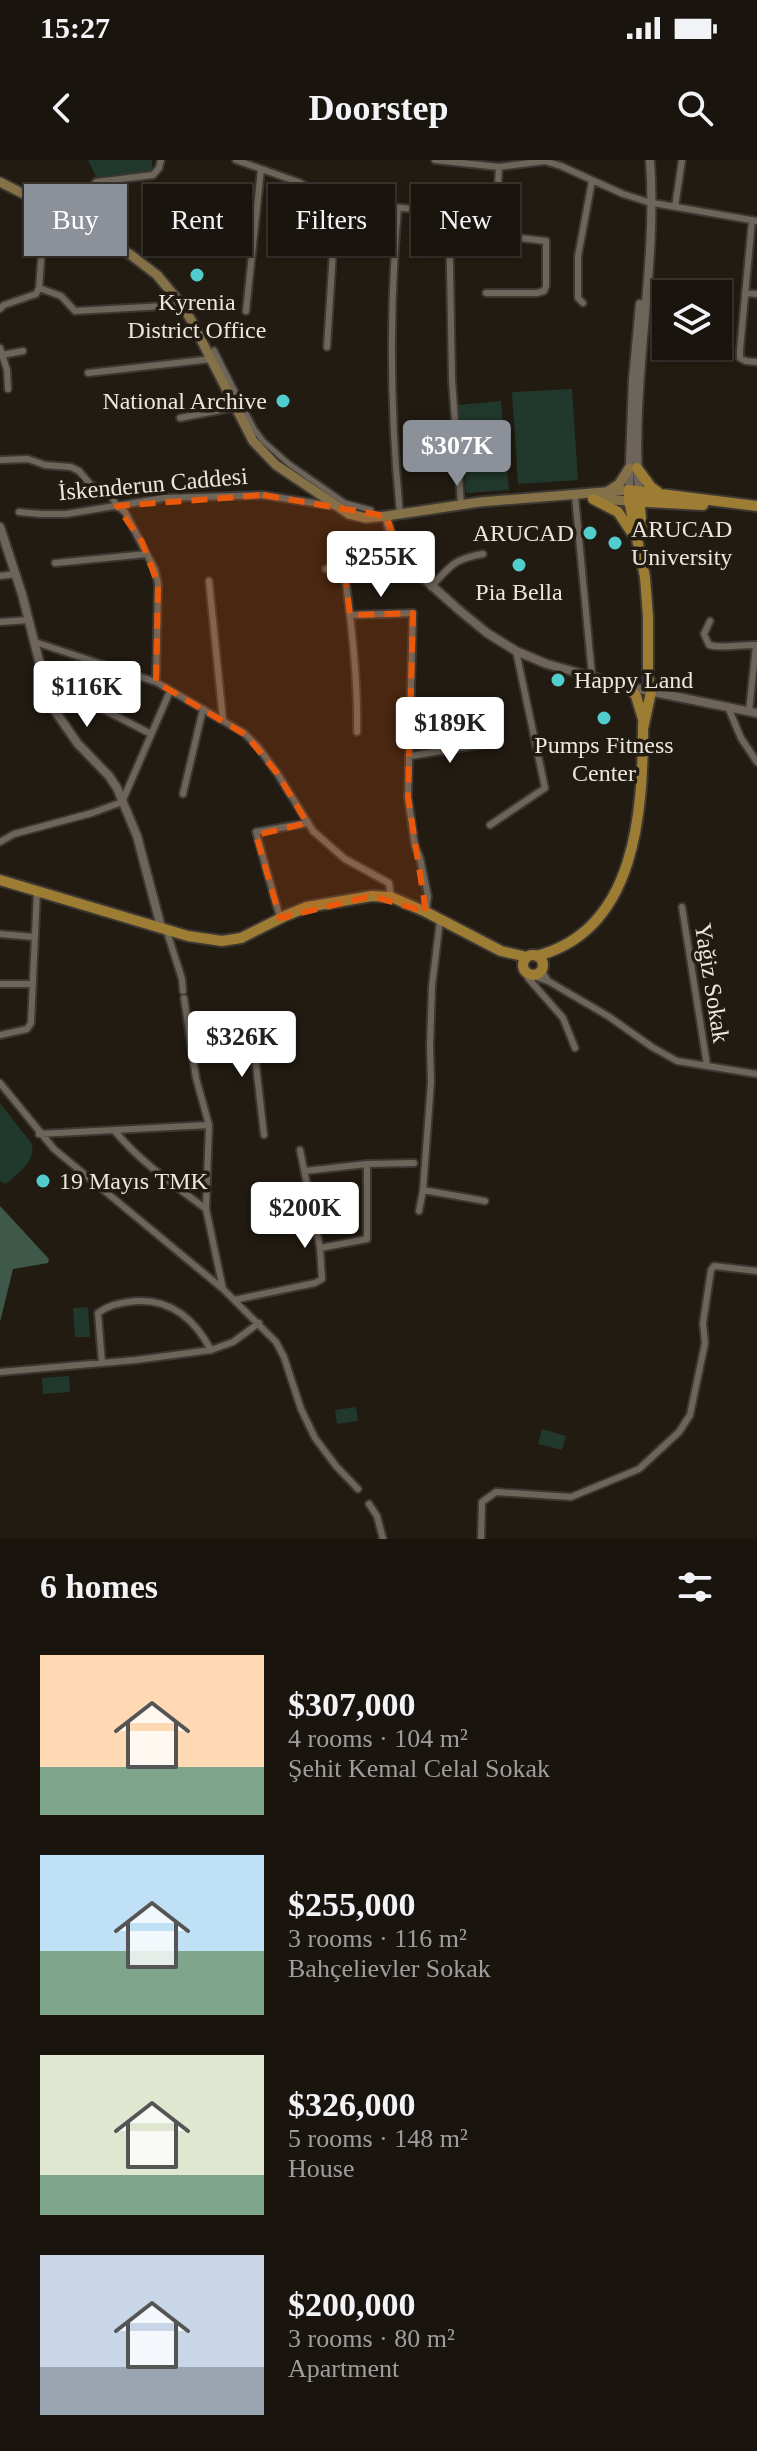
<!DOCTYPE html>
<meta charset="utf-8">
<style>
:root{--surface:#1a140e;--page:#231d17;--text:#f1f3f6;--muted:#9f9e9e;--line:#38332e;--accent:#8c9099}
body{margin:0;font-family:"Times New Roman",serif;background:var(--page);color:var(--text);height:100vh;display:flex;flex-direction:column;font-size:30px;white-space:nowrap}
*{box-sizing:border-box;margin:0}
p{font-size:26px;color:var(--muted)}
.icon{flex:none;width:44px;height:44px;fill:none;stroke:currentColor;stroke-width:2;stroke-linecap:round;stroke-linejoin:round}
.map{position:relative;height:1379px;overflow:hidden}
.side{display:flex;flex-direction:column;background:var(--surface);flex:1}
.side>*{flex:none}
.hud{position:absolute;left:24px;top:24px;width:710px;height:72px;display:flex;gap:16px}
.buttons{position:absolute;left:652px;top:120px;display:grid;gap:16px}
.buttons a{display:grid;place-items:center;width:80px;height:80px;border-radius:0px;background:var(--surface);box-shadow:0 2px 6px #0004,0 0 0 2px var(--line);font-size:40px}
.price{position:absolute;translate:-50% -68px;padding:0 18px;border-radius:8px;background:#fff;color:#222;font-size:26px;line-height:52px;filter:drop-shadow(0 2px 4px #0008)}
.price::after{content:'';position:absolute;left:50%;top:48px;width:24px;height:18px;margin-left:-12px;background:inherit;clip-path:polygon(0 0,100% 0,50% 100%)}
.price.current{background:var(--accent);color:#fff}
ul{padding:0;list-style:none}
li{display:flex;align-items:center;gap:24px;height:200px;padding:0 40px}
li span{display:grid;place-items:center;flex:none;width:224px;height:160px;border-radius:0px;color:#555}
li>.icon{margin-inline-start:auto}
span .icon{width:96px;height:96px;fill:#fffc;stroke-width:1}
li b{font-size:34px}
h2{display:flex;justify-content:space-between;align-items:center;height:96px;padding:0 40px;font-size:34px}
.tag{padding:0 28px;border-radius:0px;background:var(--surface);box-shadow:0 2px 6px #0004,0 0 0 2px var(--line);font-size:28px;line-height:72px}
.tag.current{background:var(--accent);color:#fff}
.status{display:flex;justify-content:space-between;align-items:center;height:56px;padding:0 40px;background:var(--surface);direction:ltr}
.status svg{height:22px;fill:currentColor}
header{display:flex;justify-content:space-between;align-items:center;height:104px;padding:0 40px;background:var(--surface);font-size:36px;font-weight:800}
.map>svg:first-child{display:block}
.green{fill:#21392c}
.forest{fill:#3e5949}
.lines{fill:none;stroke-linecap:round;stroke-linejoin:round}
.pedestrian-casing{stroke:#3c3732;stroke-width:9}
.minor-casing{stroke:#3c3732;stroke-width:10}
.tertiary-casing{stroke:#3c3732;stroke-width:12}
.secondary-casing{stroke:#3c3732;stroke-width:13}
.primary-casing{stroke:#3c3732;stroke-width:14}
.pedestrian{stroke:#6e655a;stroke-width:5}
.minor{stroke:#6e655a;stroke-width:6}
.tertiary{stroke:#6e655a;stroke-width:8}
.secondary{stroke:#857147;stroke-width:9}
.primary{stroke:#9d7c34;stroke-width:10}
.marked{fill:#e8590c;fill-opacity:0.2;stroke:#e8590c;stroke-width:6;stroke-dasharray:16 10;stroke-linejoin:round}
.poi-dot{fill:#52cdcd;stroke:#221b12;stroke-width:3}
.labels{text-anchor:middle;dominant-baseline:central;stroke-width:7;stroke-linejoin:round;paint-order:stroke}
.poi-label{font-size:24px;fill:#ebe6e0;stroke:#221b12}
.street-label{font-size:24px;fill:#ebe6e0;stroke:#221b12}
</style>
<div class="status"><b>15:27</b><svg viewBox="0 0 49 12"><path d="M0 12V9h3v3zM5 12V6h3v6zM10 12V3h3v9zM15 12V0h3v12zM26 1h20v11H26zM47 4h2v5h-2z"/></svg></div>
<header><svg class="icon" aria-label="back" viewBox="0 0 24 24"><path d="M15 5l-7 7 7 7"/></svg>Doorstep<svg class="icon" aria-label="search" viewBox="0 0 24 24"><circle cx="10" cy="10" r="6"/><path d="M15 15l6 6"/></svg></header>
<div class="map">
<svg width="757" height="1379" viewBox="0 0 757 1379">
<rect width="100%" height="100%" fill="#221b12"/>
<!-- green -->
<path class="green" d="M88,0H152V11L96,17Z
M572,229L578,320L518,324L512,232Z
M501,241L509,330L466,333L458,245Z
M0,943L32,984C35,1003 19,1012 6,1024L0,1021Z
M88,1147L90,1177H75L73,1148Z
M69,1216L70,1232L43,1234L42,1218Z
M356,1247L358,1261L337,1264L335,1250Z
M542,1269L566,1276L562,1290L538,1284Z"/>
<!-- forest -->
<path class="forest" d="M0,1046L49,1099L48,1103L13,1109L0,1162Z"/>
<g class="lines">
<defs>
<path id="pedestrian" d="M214,190L254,269L263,281L289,304L345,343L371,350"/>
<path id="minor" d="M236,0L298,22L336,42L458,53
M435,0L499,7L545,1L561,6L623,34L648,42
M653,43L757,61
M675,47L682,0
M398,48C389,150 390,252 400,354
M449,53L452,220L461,344
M752,60L740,190V198L746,201L757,202
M495,75L499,7
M476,76L495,75L546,81V126L544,131L537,133H486
M39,128L61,136L75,151L182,145
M745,133L757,134
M583,143L578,138V96L592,21
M0,149L4,145L36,134L39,128L42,88L45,78L66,65L96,22L153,15L159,8L161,0
M246,151L261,9
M327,187L336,42
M0,188L7,210L8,229
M2,195L23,191
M88,213L212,199
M180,258L236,247
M0,300L28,299L45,305L71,307L79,311L90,324L111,336L117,346L125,352L155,410L158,424L156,522
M575,336L592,516
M19,352L41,354H66L164,338L263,335L333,346
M55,403L147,394
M344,407C351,462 358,516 357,572
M326,409L392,402L402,399
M0,416L16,414
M209,421L223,560
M431,427C451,405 454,399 483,394
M350,455L413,453L408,637L415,686L420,698L428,736L426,752
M710,461L704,474L709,485C724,489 741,484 757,485
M0,462L29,460
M35,482L156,522L244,573L258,587L277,613L313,671L345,699L389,723L391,737
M45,524L56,525L151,574
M728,547L741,578L757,602
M749,551L756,485
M410,596L485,584
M183,634L203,549
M490,665L545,628L516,491
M0,682L14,674L92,653L122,642L170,531
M682,747L707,905
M280,758L256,672L307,663
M166,769L182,819L183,831
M0,774L34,777
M541,810L548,821
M528,814V818L563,858L575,888
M531,815L548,821L608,856L652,887L677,901L757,914
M0,824H33
M184,838L196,918L209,965L206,1049L223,1129
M251,861L264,975
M0,875L27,869L31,863L37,731
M191,876L193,866L267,859
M0,923L54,989L223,1129L276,1182L284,1197L301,1249L315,1278L336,1306L358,1329
M114,970C139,1001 174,1025 206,1049
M39,974L209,965
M305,1011L367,1004L414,1003
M423,1030L485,1041
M419,1051L423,1030L431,922L430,886L432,826L440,760
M320,1088L367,1079V1004
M234,1140L315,1123L322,1119L320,1088L300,990
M102,1203L98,1153C107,1146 116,1144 128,1142C167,1136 193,1156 211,1190
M0,1212L136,1200L211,1190L233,1182L259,1163
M369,1344L377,1356L383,1379
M481,1379L482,1342L496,1332L571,1337L639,1309L679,1272L690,1255L705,1183L703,1163L711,1110L714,1106L757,1111"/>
<path id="tertiary" d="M629,330L633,219L640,144
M639,331C630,221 658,110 650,0
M386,356L394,388L402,399L459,450L487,473L516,491L547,504L629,527L757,553
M0,367L22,434L45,524L55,551L78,584L109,616L117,628L137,676L161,767"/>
<path id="secondary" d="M0,22L71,58L131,95L157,115L182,145L191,160L253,281L276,305L349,354L366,358L386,356L480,342L629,330
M608,331L619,324L629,308
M594,339L629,341"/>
<path id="primary" d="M637,308L651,327L658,332
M639,335L642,371
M593,339L618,352L632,373
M629,341L703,345
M629,527L636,536L643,559
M643,569L651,532L648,516V457L645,417L629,341V330L757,346
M0,720L188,776L222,781L241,778L285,756L307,747L372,736L391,737L426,752L501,791L527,797
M523 805a10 10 0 1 1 20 0a10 10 0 1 1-20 0Z
M536,796C637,771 643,650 643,564"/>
</defs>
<!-- pedestrian casing -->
<use href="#pedestrian" class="pedestrian-casing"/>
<!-- minor casing -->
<use href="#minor" class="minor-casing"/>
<!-- tertiary casing -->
<use href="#tertiary" class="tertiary-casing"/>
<!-- secondary casing -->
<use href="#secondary" class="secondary-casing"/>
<!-- primary casing -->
<use href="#primary" class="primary-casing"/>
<!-- pedestrian -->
<use href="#pedestrian" class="pedestrian"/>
<!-- minor -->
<use href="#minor" class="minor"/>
<!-- tertiary -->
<use href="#tertiary" class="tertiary"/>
<!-- secondary -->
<use href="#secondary" class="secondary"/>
<!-- primary -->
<use href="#primary" class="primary"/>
</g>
<!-- marked area -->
<path class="marked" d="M263,335L386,356L402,399L344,407L350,455L413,453L408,637L426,752L372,736L280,758L256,675L307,663L277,613L246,575L156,522L158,424L142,382L117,346Z"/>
<!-- markers -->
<g class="poi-dot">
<circle cx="197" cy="115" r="8"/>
<circle cx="283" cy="241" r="8"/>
<circle cx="590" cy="373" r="8"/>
<circle cx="615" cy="383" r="8"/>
<circle cx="519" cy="405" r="8"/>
<circle cx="558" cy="520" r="8"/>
<circle cx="604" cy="558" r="8"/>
<circle cx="43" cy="1021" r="8"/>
</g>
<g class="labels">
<!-- poi labels -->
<g class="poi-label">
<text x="197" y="142">Kyrenia<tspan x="197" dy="28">District Office</tspan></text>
<text x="267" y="241" text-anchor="end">National Archive</text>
<text x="631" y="369" text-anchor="start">ARUCAD<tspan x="631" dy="28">University</tspan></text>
<text x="574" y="373" text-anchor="end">ARUCAD</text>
<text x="519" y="432">Pia Bella</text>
<text x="574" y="520" text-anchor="start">Happy Land</text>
<text x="604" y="585">Pumps Fitness<tspan x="604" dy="28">Center</tspan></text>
<text x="59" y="1021" text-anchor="start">19 Mayıs TMK</text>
</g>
<!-- street labels -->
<g class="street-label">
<text transform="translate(153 324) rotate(-5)">İskenderun Caddesi</text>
<text transform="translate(712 823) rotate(81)">Yağiz Sokak</text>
</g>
</g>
</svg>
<div class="buttons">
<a><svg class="icon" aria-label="layers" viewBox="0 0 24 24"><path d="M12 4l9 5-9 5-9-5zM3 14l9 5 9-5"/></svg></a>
</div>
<b class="price current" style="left:457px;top:328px">$307K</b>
<b class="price" style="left:381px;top:439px">$255K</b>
<b class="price" style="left:87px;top:569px">$116K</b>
<b class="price" style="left:450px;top:605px">$189K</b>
<b class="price" style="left:242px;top:919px">$326K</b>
<b class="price" style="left:305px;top:1090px">$200K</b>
<div class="hud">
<a class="tag current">Buy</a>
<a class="tag">Rent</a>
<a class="tag">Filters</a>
<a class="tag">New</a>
</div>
</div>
<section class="side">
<h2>6 homes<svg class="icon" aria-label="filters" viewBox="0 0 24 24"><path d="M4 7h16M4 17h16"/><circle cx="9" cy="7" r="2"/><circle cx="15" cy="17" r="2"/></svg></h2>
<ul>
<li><span style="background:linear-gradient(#ffd9b3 70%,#7fa58c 0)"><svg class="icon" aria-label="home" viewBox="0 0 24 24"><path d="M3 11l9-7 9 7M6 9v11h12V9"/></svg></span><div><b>$307,000</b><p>4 rooms · 104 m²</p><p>Şehit Kemal Celal Sokak</p></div></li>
<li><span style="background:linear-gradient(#bfe0f5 60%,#7fa58c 0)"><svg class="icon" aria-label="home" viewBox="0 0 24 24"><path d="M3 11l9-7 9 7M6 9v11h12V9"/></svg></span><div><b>$255,000</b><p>3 rooms · 116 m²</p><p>Bahçelievler Sokak</p></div></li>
<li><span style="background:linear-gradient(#dfe7d0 75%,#7fa58c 0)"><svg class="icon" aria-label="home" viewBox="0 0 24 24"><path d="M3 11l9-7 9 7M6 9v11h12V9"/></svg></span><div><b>$326,000</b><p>5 rooms · 148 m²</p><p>House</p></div></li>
<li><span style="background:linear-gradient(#c9d6e8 70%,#9aa5b1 0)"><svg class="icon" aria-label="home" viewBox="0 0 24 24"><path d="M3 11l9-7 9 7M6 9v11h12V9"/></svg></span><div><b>$200,000</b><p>3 rooms · 80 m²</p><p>Apartment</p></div></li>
</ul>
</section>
